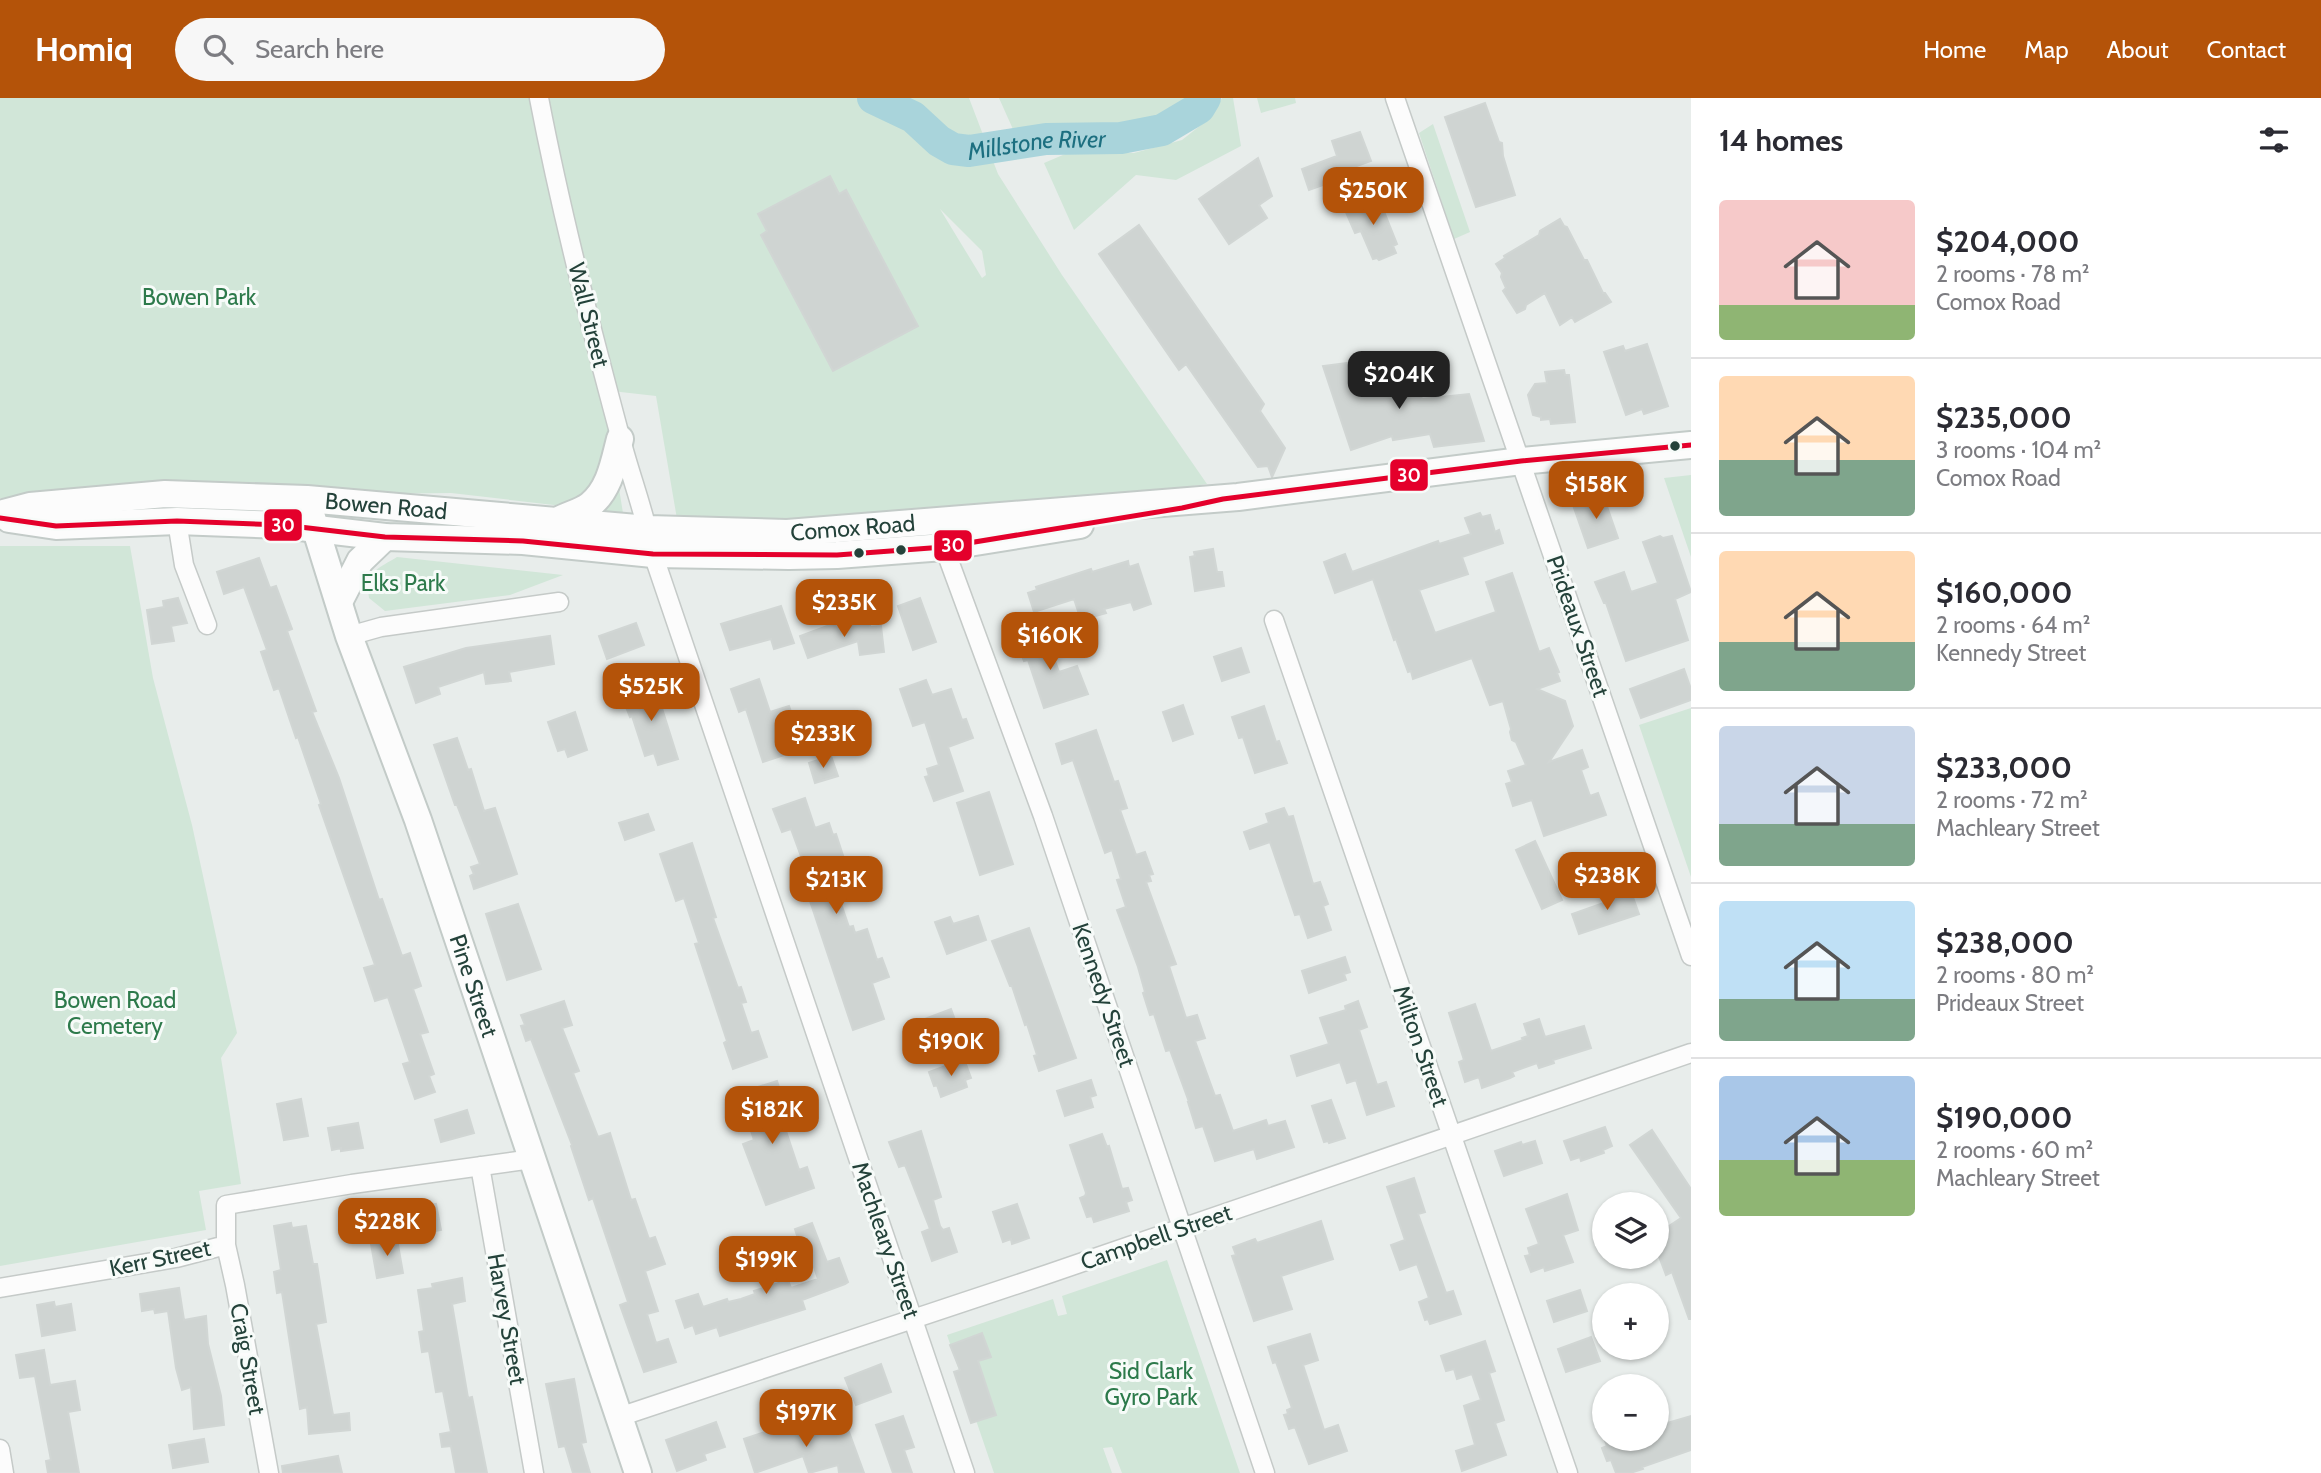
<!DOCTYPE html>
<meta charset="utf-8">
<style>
:root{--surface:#fff;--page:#f7f7f7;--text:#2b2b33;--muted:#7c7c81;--line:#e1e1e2;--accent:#b45309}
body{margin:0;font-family:Cabin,sans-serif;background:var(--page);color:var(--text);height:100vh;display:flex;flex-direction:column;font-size:26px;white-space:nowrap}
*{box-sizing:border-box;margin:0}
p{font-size:23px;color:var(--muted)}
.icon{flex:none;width:38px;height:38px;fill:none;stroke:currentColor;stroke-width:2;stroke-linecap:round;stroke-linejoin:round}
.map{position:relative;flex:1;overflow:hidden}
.sheet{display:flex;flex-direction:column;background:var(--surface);width:630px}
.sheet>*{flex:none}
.controls{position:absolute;left:1592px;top:1094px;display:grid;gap:14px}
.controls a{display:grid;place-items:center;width:77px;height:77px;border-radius:50%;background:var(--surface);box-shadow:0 2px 5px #0004;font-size:35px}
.price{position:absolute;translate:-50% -60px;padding:0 16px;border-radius:14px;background:var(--accent);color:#fff;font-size:23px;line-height:46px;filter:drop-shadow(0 2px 4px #0008)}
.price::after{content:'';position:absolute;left:50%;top:42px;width:21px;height:16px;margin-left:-10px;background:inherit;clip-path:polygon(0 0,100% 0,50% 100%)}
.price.active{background:#222;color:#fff}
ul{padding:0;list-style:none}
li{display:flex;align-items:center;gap:21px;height:175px;padding:0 28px}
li+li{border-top:2px solid var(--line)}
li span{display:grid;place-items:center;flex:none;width:196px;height:140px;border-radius:7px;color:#555}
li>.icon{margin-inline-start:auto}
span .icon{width:84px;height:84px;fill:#fffc;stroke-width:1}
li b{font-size:30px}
h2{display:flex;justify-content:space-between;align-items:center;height:84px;padding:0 28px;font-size:30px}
header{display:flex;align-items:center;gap:42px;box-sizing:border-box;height:98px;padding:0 35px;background:var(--accent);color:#fff}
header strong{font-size:33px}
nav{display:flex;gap:38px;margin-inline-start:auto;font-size:24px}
.search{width:490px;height:63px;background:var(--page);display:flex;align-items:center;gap:18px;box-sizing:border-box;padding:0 24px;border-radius:38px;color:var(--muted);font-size:26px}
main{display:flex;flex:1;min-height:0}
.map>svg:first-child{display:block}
.green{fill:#d1e6d8;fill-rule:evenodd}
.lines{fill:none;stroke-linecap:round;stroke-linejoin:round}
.river{stroke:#a9d4db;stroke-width:32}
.building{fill:#cfd4d2;stroke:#d1d6d4;stroke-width:2}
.street-casing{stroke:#c5cac8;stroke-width:21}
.secondary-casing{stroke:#c3cbc8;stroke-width:30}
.street{stroke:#fcfcfc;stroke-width:18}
.secondary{stroke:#fcfcfc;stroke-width:26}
.bus-1-casing{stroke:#f7fbf9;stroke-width:10}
.bus-1{stroke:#e4002b;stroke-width:5}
.bus-dot{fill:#24423a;stroke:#f7fbf9;stroke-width:2.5}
.labels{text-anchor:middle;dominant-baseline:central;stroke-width:6;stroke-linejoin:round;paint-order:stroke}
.park-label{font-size:23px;fill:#2d7a4b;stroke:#f7fbf9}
.street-label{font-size:23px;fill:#24423a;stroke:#f7fbf9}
.water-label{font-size:24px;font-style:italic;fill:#1c6f80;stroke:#f7fbf9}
.line-badge{stroke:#f7fbf9;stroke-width:2.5}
.badge-label{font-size:19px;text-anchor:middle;font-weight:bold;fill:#fff}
</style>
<header>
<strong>Homiq</strong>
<div class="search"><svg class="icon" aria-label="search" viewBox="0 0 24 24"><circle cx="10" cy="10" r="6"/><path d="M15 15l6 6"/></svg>Search here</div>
<nav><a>Home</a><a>Map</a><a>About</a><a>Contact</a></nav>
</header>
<main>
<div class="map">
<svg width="1691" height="1375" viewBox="0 0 1691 1375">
<rect width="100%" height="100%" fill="#e8edeb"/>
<!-- green -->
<path class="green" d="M0,0H969L998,76L1062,177L1207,386L829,438L677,421L656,298L603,292L623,415L451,395L0,400ZM940,111L982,153L986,177L982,180Z
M999,0H1189L1183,10L1144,29L1043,31L1016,38Z
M1222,0H1233L1241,48L1176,82L1136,77L1074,132L1044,65L1070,54L1134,55L1182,42L1211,19Z
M1257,0H1295L1296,5L1261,15Z
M1433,26L1470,134L1454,141L1419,35Z
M1691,377V459L1664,380Z
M0,448H130L153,580L192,727L237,935L221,960L241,1086L199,1093L206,1132L0,1168Z
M397,459L563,477L510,497L385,513L369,500C365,474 377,471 397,459Z
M1691,610V779L1639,627Z
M1167,1162L1240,1375H1122L1112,1349L1103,1350L1112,1375H994L947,1237L1053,1201L1058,1218L1067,1216L1062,1198Z"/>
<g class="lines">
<!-- river -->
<path class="river" id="s1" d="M873,0L913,19L939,43L953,51L969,53L1046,41L1121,40L1162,32L1199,10L1205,0"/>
</g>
<!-- building -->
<path class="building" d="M1485,5L1499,44L1502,45L1503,58L1515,97L1476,109L1445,19Z
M1360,34L1371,63L1340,74L1343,80L1309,92L1302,71L1337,58L1332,43Z
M1258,60L1272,98L1259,107L1267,120L1229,146L1199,101Z
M830,78L839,96L846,92L918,228L833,273L761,137L767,133L758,116Z
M1377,96L1397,146L1393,148L1396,155L1379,162L1377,160L1373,161L1361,133L1355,135L1345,112L1351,109L1350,107Z
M1560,121L1564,128L1567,129L1584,162H1587L1603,195H1605L1611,204L1575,224L1572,219L1560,227L1545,195L1526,207L1525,211L1517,215L1503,193L1506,190L1501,179L1502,175L1496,166L1505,160L1504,158L1539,137L1540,133Z
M1139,127L1264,306L1260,313L1285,350L1272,379L1268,368L1258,369L1186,266L1179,272L1099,156Z
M1647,246L1668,308L1644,316L1642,311L1626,317L1604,254L1623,248L1625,253Z
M1354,264L1361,286L1414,277L1422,301L1469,296L1484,343L1434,349L1430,336L1393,342L1392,338L1351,352L1323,268Z
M1564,272L1565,277H1569L1575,324L1551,326L1550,321L1541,322V319L1533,317L1528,297L1535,286L1547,285L1545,274Z
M1603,397L1618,440L1588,450L1573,407Z
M1480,415L1482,419L1490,417L1495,434L1499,432L1503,445L1462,459L1468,476L1419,492L1435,535L1496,514L1486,484L1512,475L1539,554L1549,550L1559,574L1557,575L1560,583L1537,591L1565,603L1573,628L1549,664L1582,652L1588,669L1581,672L1590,698L1598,695L1606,717L1544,738L1532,702L1513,708L1506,686L1512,684L1508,673L1526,667L1516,644L1512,642L1510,634L1511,631L1503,603L1490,607L1472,560L1413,581L1411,573L1408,574L1396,541L1394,542L1373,481L1335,495L1324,464L1345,456L1352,474L1438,443L1439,446L1471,436L1465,420Z
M1660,438L1663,440L1672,438L1691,494L1675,501L1688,542L1626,563L1606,505H1604L1595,484L1624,474L1631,494L1658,485L1643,444Z
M1213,451L1217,474H1222L1224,488L1195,493L1190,459L1195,458L1194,454Z
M259,460L270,490L276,488L292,531L287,533L316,613L312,614L339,680L379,802L382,801L402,858L410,855L421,888L413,891L428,934L420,936L434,976L429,978L435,994L415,1001L403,966L410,964L388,899L375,903L364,870L375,867L319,707L321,706L298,639L296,640L279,590L274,592L261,554L267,552L244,489L224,496L217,474Z
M1128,463L1129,469L1138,466L1151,506L1134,512L1131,504L1104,511L1106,515L1081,522L1074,501L1034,514L1028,495L1037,492L1036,489L1091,471L1092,474Z
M178,500L187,525L171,528L174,543L152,546L147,512L164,509L163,503Z
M920,500L936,544L913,552L898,508Z
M781,508L794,545L774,551L771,541L730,552L721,526Z
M870,524V529L881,528L884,554L860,557L858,543L808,560L800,538L835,525L836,530Z
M636,525L644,547L607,561L599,538Z
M1044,532L1059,574L1077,568L1088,596L1044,610L1028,562L1024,563L1016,542Z
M550,538L554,566L509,574L511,583L486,586L484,574L438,589L440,596L416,605L404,569L466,550Z
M1241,550L1249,574L1222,583L1214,559Z
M1684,571L1691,591V602L1641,620L1630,591Z
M759,581L770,614L789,608L794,622L788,624L789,631L796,653L763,664L746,611L739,614L731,591Z
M926,582L932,597L951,591L962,622L966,621L973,640L948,649L963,693L934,703L925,679L929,678L927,671L939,667L925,624L913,628L900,591Z
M654,585L678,661L658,667L654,655L645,658L632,618L630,619L621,596Z
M1183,607L1193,636L1173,643L1163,614Z
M1264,608L1276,644L1279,643L1287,665L1255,675L1243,639L1239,640L1232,619Z
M575,614L587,652L568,659L565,651L558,653L548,624Z
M1096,632L1114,684L1118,683L1127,710L1120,712L1136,757L1145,754L1153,776L1149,777L1151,783L1146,784L1176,866L1169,868L1186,920L1197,917L1205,940L1195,943L1215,998L1220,997L1233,1033L1266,1022L1268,1028L1285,1023L1294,1049L1257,1061L1254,1051L1215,1063L1203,1028L1196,1030L1188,1004H1189L1170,952L1166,953L1154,916L1150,917L1143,895L1145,894L1138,869L1117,812L1126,809L1117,782L1121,781L1112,752L1105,755L1073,662L1062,666L1056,646Z
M457,640L468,672L471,671L484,713L495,710L517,776L474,791L470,778L474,776L471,769L480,766L457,707H455L434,647Z
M831,658L838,678L815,685L809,665Z
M989,694L1013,766L980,777L957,705Z
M805,700L815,730L829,725L833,737L836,736L849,776L833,782L849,829L853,828L855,835L867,831L877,862L882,860L889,879L872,885L884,921L853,932L810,803L820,800L805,760L802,761L791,731L782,734L773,711Z
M1284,710L1288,719L1293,718L1313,786L1320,784L1328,806L1323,808L1331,832L1308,840L1300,816L1295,817L1270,744L1250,751L1244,734L1269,725L1266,716Z
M648,716L654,732L625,742L619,725Z
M1535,743L1562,802L1542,811L1516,752Z
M692,745L716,819L713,820L738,890L741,889L746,904L741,905L751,935L758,933L767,959L733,971L724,945L727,943L695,846L699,845L684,800L676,803L660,756Z
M1629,788L1639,816L1579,836L1572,816L1615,801L1612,793Z
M518,806L541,871L507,882L486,816Z
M978,818L986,842L947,856L935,824L950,819L953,826Z
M1029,830L1076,960L1039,973L1034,958L1037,957L1027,926L1025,927L1012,888H1010L992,843Z
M1345,859L1350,874L1344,876L1346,882L1309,895L1302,873Z
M564,903L572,927L562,930L579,973L573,975L598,1039L610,1035L631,1102L635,1101L649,1141L655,1139L665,1166L645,1173L658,1213L647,1216L656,1245L668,1241L676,1264L644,1274L620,1207L628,1204L593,1100L589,1102L571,1048L572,1047L531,941L526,943L521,928L525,927L521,917Z
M1358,903L1367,929L1359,932L1377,987L1386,984L1394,1008L1367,1017L1356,982L1347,985L1340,964L1297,978L1291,958L1329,946L1320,920L1346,912L1345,908Z
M1475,906L1491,953L1523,942L1522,940L1528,938L1524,926L1539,921L1545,939L1584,928L1591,950L1553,962L1554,965L1539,970L1537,965L1512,974L1514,978L1510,980L1482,990L1479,979L1465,984L1459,964L1464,962L1449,915Z
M951,911L959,933L919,946L914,932L924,928L922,922Z
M964,961L971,980L965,982L967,989L941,999L937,987L934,988L929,974Z
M1091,982L1096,997L1090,999L1093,1009L1065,1018L1057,993Z
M777,983L785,1007L778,1009L799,1072L807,1069L814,1090L766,1107L743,1046L754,1042L739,995Z
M301,1001L308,1038L284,1042L277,1006Z
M1331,1002L1345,1040L1329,1045L1328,1043L1324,1044L1312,1008Z
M467,1012L474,1035L441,1044L435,1022Z
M358,1025L363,1050L341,1053V1050L332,1052L328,1030Z
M1605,1029L1612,1048L1603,1052L1604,1055L1581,1063L1580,1059L1571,1062L1564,1043Z
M1652,1032L1691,1091V1221H1689L1672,1174L1666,1177L1657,1153V1136L1681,1120L1630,1047Z
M921,1033L941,1099L933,1102L940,1128L943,1132L949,1130L957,1154L932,1163L922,1134L930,1131L905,1067L899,1069L889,1044Z
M1102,1036L1107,1049L1109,1048L1122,1091L1128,1090L1132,1102L1126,1104L1129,1113L1094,1124L1092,1118L1087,1119L1080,1100L1085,1098L1086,1095L1070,1047Z
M1535,1043L1542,1065L1504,1078L1495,1053L1521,1044L1522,1047Z
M1414,1080L1425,1114L1418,1116L1446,1195L1453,1193L1461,1216L1430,1226L1428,1221L1425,1222L1419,1204L1429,1200L1417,1166L1400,1172L1391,1147L1405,1142L1387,1089Z
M1567,1096L1578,1132L1563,1137L1573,1164L1545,1173L1544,1169L1531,1174L1525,1158L1530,1157L1528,1150L1539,1146L1526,1111Z
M436,1106L441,1132L400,1139L395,1114Z
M1017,1106L1029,1140L1012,1146L1011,1141L1003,1144L993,1114Z
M1321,1123L1333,1161L1281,1178L1292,1211L1254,1223L1232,1158L1236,1157L1233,1149L1255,1141L1257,1145Z
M291,1125L292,1130L306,1128L313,1166H317L326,1224L316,1226L333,1317L349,1315L350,1332L309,1336L307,1309L300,1311L282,1194L277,1195L274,1174L281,1172L274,1128Z
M812,1125L827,1164L839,1160L848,1184L845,1186L802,1202L805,1211L720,1238L717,1229L696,1236L693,1227L685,1230L676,1203L698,1196L703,1209L727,1201L728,1204L741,1201L755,1196L754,1193L788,1182L791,1190L818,1181L807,1148L801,1150L795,1131Z
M397,1141L403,1175L377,1180L371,1146Z
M462,1180L465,1203L452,1206L468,1300L472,1299L487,1375H456L451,1348L442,1349L440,1336L451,1334L443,1293L436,1294L429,1253L422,1254L419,1234L424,1233L418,1192L433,1190L432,1186Z
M179,1190L184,1222L206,1218L208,1246L221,1298L224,1327L194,1331L191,1289L182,1292L176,1270L168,1213L155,1215L154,1211L142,1213L140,1196Z
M1580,1192L1587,1213L1554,1224L1547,1203Z
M54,1204L55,1209L71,1206L75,1232L42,1238L37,1207Z
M982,1235L991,1259L978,1263L996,1317L971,1325L954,1274L960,1272L950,1247Z
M1310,1236L1318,1262L1303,1267L1324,1332L1338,1327L1347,1353L1309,1366L1295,1329L1289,1331L1284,1317L1288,1316L1287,1312L1292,1310L1276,1264L1273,1265L1268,1249Z
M1591,1239L1600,1263L1566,1274L1558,1251Z
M1485,1243L1495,1273L1489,1275L1504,1322L1495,1325L1506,1357L1462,1373L1456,1353L1475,1347L1464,1308L1481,1302L1472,1276L1457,1281L1454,1271L1446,1273L1441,1258Z
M44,1252L50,1287L75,1283L80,1312L68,1314L79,1375H48L46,1363L51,1362L35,1278L20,1280L16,1257Z
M881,1266L891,1294L856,1307L845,1280Z
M574,1281L586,1344L581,1345L590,1375H573L565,1348L559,1349L546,1286Z
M903,1318L914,1349L904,1352L912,1375H893L876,1327Z
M1691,1318V1352L1642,1369L1643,1371L1630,1375H1616L1611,1362L1607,1363L1602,1350L1607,1348L1604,1340H1657V1328Z
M845,1323L864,1375H839L838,1367L809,1375L803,1358L755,1375L744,1341L771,1332L772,1336L809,1325L812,1334Z
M716,1324L725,1349L704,1356L706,1362L677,1373L666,1342Z
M204,1341L208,1364L173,1370L169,1347Z
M338,1358L342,1375H283L282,1368Z"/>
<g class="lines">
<defs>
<path id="street" d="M539,0C561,114 590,226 620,338C630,377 645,415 653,456L965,1375
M1395,0L1691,858
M177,423L184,467L207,527
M943,439L944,449L1043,718L1265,1375
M1274,522L1568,1375
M349,538L381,529L559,504
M480,1068L534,1375
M0,1190L176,1160L226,1147
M619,1319L1048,1176L1691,955
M0,1351L4,1375
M269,1375L235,1187L226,1147V1107L352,1086L532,1061"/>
<g id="secondary">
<path id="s2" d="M0,416L30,408L165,396L307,401L648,431L787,435L1238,399L1521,363L1691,347"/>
<path id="s3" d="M311,416L349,538L418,722L638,1375"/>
<path d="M9,421L56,428L177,423L283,427L385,439L523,443L653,456L789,458L837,457L944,449L1080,427"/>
<path d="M559,422C568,417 581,414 590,407C610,391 614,364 620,341"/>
<path d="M340,502L360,463L385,439"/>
</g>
</defs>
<!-- street casing -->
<use href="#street" class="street-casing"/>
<!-- secondary casing -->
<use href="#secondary" class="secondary-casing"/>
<!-- street -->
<use href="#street" class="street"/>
<!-- secondary -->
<use href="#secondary" class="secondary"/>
<defs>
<path id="bus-1" d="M0,420L56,428L177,423L283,427L385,439L523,443L653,456L837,457L944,449L1182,410L1223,401L1521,363L1691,347"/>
</defs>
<!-- bus-1 casing -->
<use href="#bus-1" class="bus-1-casing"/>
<!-- bus-1 -->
<use href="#bus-1" class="bus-1"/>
</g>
<!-- markers -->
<g class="bus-dot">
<circle cx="1675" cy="348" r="6"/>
<circle cx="901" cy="452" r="6"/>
<circle cx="859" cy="455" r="6"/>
</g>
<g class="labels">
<!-- park labels -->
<g class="park-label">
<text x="199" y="199">Bowen Park</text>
<text x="403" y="485">Elks Park</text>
<text x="115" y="902">Bowen Road<tspan x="115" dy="26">Cemetery</tspan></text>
<text x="1151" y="1273">Sid Clark<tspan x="1151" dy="26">Gyro Park</tspan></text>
</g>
<!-- street labels -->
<g class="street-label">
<text transform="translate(589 217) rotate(76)">Wall Street</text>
<text stroke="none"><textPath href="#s2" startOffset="388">Bowen Road</textPath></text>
<text stroke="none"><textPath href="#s2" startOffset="856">Comox Road</textPath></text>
<text transform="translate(1578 528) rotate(71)">Prideaux Street</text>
<text stroke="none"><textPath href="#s3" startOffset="499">Pine Street</textPath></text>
<text transform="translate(1104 897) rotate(71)">Kennedy Street</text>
<text transform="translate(1421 948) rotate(71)">Milton Street</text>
<text transform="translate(1156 1139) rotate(-19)">Campbell Street</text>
<text transform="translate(886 1142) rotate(71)">Machleary Street</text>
<text transform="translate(160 1160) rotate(-12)">Kerr Street</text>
<text transform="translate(507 1221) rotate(80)">Harvey Street</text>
<text transform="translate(248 1261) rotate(80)">Craig Street</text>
</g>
<!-- water labels -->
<g class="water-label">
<text stroke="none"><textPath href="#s1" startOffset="180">Millstone River</textPath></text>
</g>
</g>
<g class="line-badge">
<rect x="1389" y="360" width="40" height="34" rx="7" fill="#e4002b"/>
<rect x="263" y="410" width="40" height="34" rx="7" fill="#e4002b"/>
<rect x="933" y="431" width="40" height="33" rx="7" fill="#e4002b"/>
</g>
<g class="badge-label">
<text x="1409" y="384">30</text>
<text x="283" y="434">30</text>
<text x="953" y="454">30</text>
</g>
</svg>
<div class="controls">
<a><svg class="icon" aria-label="layers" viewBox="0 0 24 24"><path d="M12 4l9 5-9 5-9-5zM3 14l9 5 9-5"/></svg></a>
<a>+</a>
<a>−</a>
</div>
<b class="price" style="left:1373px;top:129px">$250K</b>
<b class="price active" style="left:1399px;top:313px">$204K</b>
<b class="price" style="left:1596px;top:423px">$158K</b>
<b class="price" style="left:844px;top:541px">$235K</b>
<b class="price" style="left:1050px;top:574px">$160K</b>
<b class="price" style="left:651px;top:625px">$525K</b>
<b class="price" style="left:823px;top:672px">$233K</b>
<b class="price" style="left:1607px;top:814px">$238K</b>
<b class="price" style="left:836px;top:818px">$213K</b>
<b class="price" style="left:951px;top:980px">$190K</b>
<b class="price" style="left:772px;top:1048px">$182K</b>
<b class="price" style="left:387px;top:1160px">$228K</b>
<b class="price" style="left:766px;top:1198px">$199K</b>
<b class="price" style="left:806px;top:1351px">$197K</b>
</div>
<section class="sheet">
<h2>14 homes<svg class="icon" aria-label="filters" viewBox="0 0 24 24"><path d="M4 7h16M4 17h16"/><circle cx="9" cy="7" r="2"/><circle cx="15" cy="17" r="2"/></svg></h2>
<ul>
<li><span style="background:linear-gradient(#f6c9c9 75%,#8fb573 0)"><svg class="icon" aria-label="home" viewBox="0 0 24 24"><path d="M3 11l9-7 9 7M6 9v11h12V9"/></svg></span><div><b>$204,000</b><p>2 rooms · 78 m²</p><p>Comox Road</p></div></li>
<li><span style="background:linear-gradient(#ffd9b3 60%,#7fa58c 0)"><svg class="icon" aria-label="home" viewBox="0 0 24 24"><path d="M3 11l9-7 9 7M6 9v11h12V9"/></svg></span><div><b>$235,000</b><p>3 rooms · 104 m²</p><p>Comox Road</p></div></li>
<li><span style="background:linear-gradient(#ffd9b3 65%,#7fa58c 0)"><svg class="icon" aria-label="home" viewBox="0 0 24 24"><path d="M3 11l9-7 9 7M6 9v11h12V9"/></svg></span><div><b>$160,000</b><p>2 rooms · 64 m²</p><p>Kennedy Street</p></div></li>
<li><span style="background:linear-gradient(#c9d6e8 70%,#7fa58c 0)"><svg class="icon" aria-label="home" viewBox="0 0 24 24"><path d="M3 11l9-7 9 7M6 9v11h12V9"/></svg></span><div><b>$233,000</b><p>2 rooms · 72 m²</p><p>Machleary Street</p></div></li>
<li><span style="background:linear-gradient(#bfe0f5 70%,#7fa58c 0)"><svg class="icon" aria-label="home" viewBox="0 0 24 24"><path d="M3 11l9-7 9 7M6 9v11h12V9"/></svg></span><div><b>$238,000</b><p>2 rooms · 80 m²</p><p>Prideaux Street</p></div></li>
<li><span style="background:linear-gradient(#a9c7e8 60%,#8fb573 0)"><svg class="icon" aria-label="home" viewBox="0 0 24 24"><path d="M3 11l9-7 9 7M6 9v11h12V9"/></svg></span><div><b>$190,000</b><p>2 rooms · 60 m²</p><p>Machleary Street</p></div></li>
</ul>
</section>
</main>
